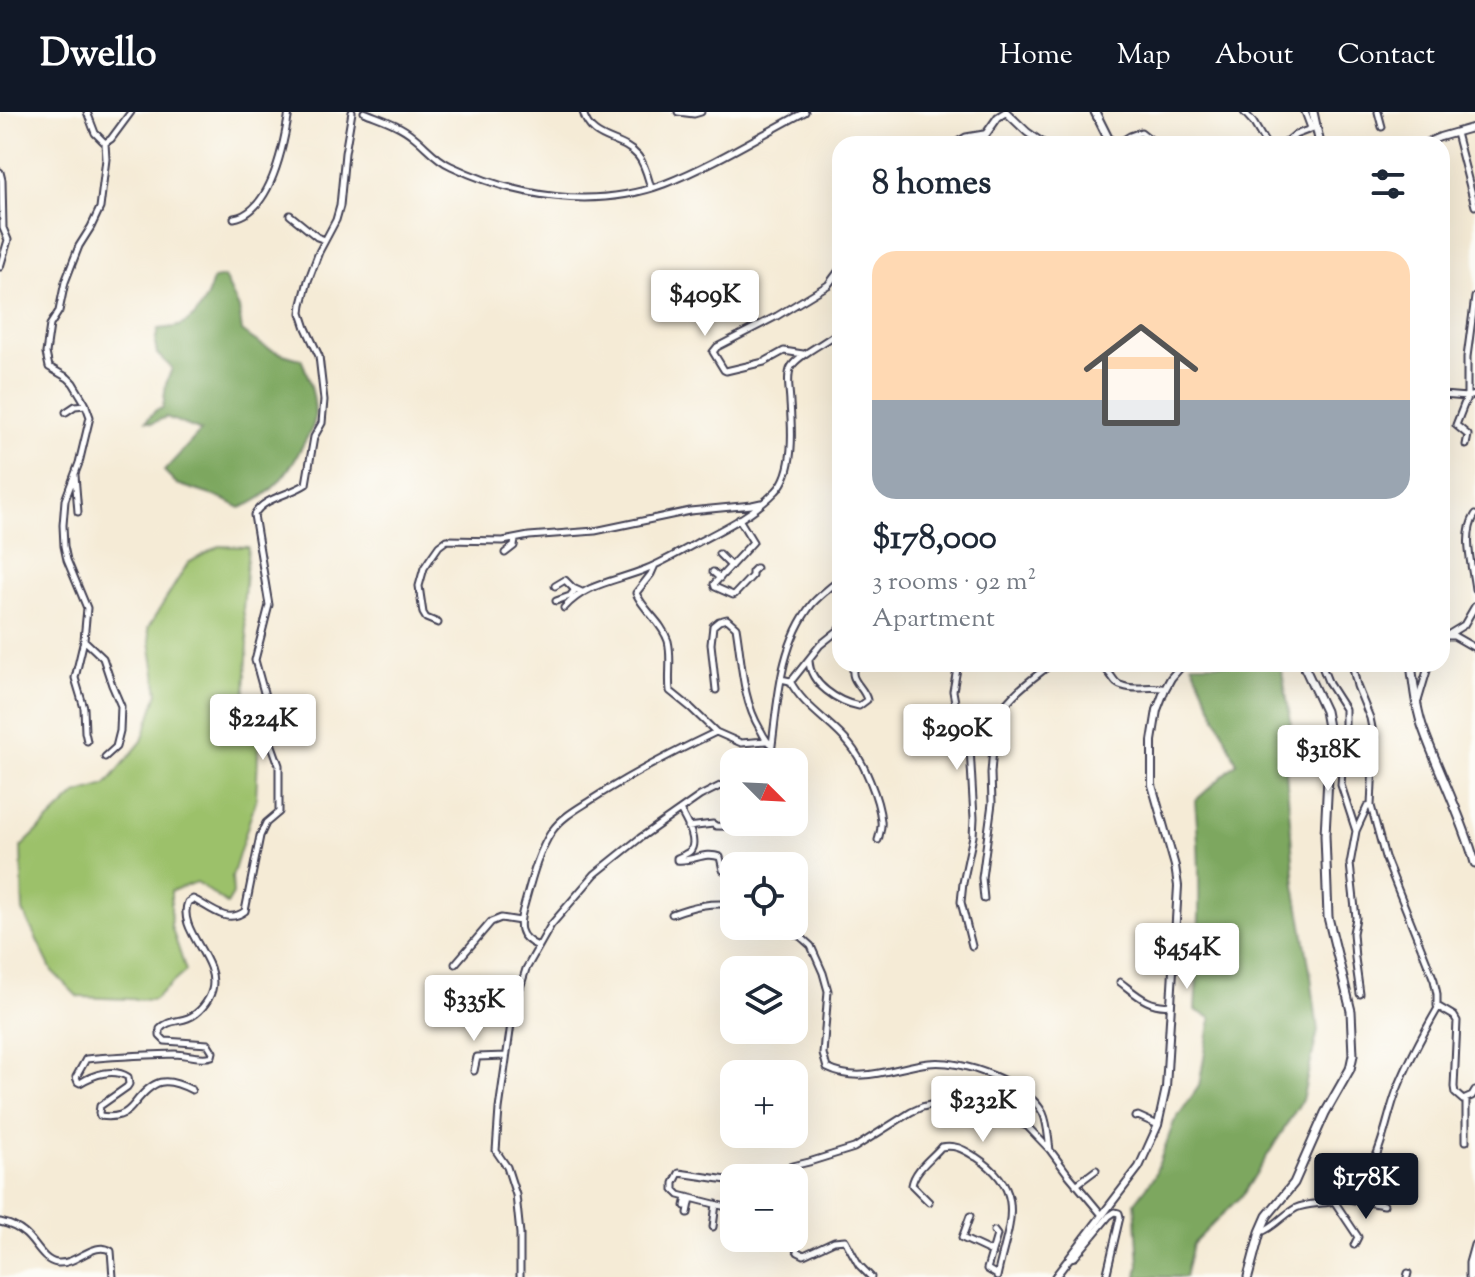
<!DOCTYPE html>
<meta charset="utf-8">
<style>
:root{--surface:#fff;--page:#f6f6f7;--text:#1f2937;--muted:#747a83;--line:#e0e1e3;--accent:#111827}
body{margin:0;font-family:"Sorts Mill Goudy",serif;background:var(--page);color:var(--text);height:100vh;display:flex;flex-direction:column;font-size:30px;white-space:nowrap}
*{box-sizing:border-box;margin:0}
p{font-size:26px;color:var(--muted)}
.icon{flex:none;width:44px;height:44px;fill:none;stroke:currentColor;stroke-width:2;stroke-linecap:round;stroke-linejoin:round}
.map{position:relative;flex:1;overflow:hidden}
.panel{position:absolute;left:832px;top:24px;width:618px;height:536px;display:flex;flex-direction:column;background:var(--surface);border-radius:24px;box-shadow:0 8px 32px #0002}
.panel>*{flex:none}
.needle{width:52px;rotate:114deg}
.fabs{position:absolute;left:720px;top:636px;display:grid;gap:16px}
.fabs a{display:grid;place-items:center;width:88px;height:88px;border-radius:16px;background:var(--surface);box-shadow:0 8px 32px #0002;font-size:40px}
.price{position:absolute;translate:-50% -68px;padding:0 18px;border-radius:8px;background:#fff;color:#222;font-size:26px;line-height:52px;filter:drop-shadow(0 2px 4px #0008)}
.price::after{content:'';position:absolute;left:50%;top:48px;width:24px;height:18px;margin-left:-12px;background:inherit;clip-path:polygon(0 0,100% 0,50% 100%)}
.price.selected{background:var(--accent);color:#fff}
ul{padding:0;list-style:none}
li{display:grid;align-content:center;gap:16px;height:424px;padding:0 40px}
li+li{border-top:2px solid var(--line)}
li span{display:grid;place-items:center;height:248px;border-radius:24px;color:#555}
li>.icon{margin-inline-start:auto}
span .icon{width:144px;height:144px;fill:#fffc;stroke-width:1}
li b{font-size:34px}
h2{display:flex;justify-content:space-between;align-items:center;height:96px;padding:0 40px;font-size:34px}
header{display:flex;align-items:center;gap:48px;box-sizing:border-box;height:112px;padding:0 40px;background:var(--accent);color:#fff}
header strong{font-size:38px}
nav{display:flex;gap:44px;margin-inline-start:auto;font-size:28px}
.map>svg:first-child{display:block}
.green{fill:#9cc16b;stroke:#5f7253;stroke-width:2}
.forest{fill:#7da75f;stroke:#50644d;stroke-width:2}
.lines{fill:none;stroke-linecap:round;stroke-linejoin:round}
.minor-casing{stroke:#424052;stroke-width:9}
.tertiary-casing{stroke:#424052;stroke-width:10}
.secondary-casing{stroke:#424052;stroke-width:11}
.primary-casing{stroke:#424052;stroke-width:11}
.minor{stroke:#fff;stroke-width:5}
.tertiary{stroke:#fff;stroke-width:6}
.secondary{stroke:#fff;stroke-width:7}
.primary{stroke:#fff;stroke-width:7}
</style>
<header>
<strong>Dwello</strong>
<nav><a>Home</a><a>Map</a><a>About</a><a>Contact</a></nav>
</header>
<div class="map">
<svg width="1475" height="1165" viewBox="0 0 1475 1165">
<rect width="100%" height="100%" fill="#fdfcf7"/>
<filter id="ink" filterUnits="userSpaceOnUse"><feTurbulence type="fractalNoise" baseFrequency=".0125" numOctaves="2"/><feDisplacementMap in="SourceGraphic" scale="16" xChannelSelector="R" yChannelSelector="G"/><feConvolveMatrix kernelMatrix="1 2 1 2 8 2 1 2 1" color-interpolation-filters="sRGB"/></filter>
<filter id="wash" filterUnits="userSpaceOnUse"><feTurbulence type="fractalNoise" baseFrequency=".006" numOctaves="4" result="noise"/><feDisplacementMap in="SourceGraphic" scale="32" xChannelSelector="R" yChannelSelector="G"/><feGaussianBlur stdDeviation="1.8" result="paint"/><feColorMatrix in="noise" values="0 0 0 0 0 0 0 0 0 0 0 0 0 0 0 0 0 1.4 0 .05"/><feComposite in="paint" operator="in"/></filter>
<g filter="url(#wash)">
<rect width="100%" height="100%" fill="#f5ebd6"/>
<!-- green -->
<path class="green" d="M219,434L248,435L243,497L248,531L244,592L259,621L256,687L232,765L233,782L227,792L197,770L171,779V814L186,859L153,888L78,885L52,859L23,799L21,735L76,682L106,673L142,629L158,581L148,516L188,451Z"/>
<!-- forest -->
<path class="forest" d="M224,165L239,196L242,219C262,235 276,241 301,247C309,264 319,295 313,314C311,319 307,325 304,331C289,360 272,385 240,396L223,387L177,372L164,359L201,319L166,305L153,311L146,309L156,298L163,296L166,272L172,256L157,242L155,230L158,217C165,216 172,216 178,214C198,208 208,185 213,167Z
M1192,552H1279L1282,560L1291,609L1286,658L1295,773L1311,864L1318,919L1302,988L1244,1081L1193,1132L1185,1165H1137L1139,1153L1135,1090L1154,1065L1174,1010L1199,974L1211,906L1195,898C1199,828 1202,759 1195,689L1237,651Z"/>
</g>
<g filter="url(#ink)">
<g class="lines">
<defs>
<path id="minor" d="M87,0L95,21L105,31L111,27L131,0
M364,0C381,7 399,12 413,24C426,34 435,47 451,54C516,85 594,98 664,72C713,53 759,24 805,0
M583,0C591,31 621,24 638,44C645,52 648,66 651,76
M678,0L694,2L701,0
M1244,0L1253,10L1266,32
M1305,0L1311,16
M1378,0L1382,15
M1456,21L1475,94
M954,32L966,25L984,22
M1117,32L1130,24L1141,20L1156,32
M1284,32L1295,23L1316,15
M0,60L2,68L3,116L8,128L0,155
M290,103L317,125L325,128
M234,106C271,100 284,32 289,0
M1475,185L1467,245V285L1475,283
M803,242L784,239L764,250L726,259L724,258L713,240L717,235L777,204L828,173L840,157
M1442,283L1467,285L1456,313L1468,323L1466,333
M66,300L75,294L86,293
M75,363L78,400
M1475,403C1462,424 1472,453 1475,477
M739,407L753,430L714,472L715,475L733,483L735,482L752,464V460L756,456
M505,441L514,434L515,428
M719,442L731,454
M655,453L651,462L636,481C643,498 662,510 668,529C672,545 668,564 670,579L691,596L716,620L741,631L766,629
M713,460L720,466
M555,474L565,468L573,476L582,480
M556,489L570,484L574,479L573,476
M564,496C586,471 617,469 646,457C665,449 682,439 700,429C727,415 755,401 776,379C795,360 792,317 790,291C790,280 786,265 791,255C799,242 827,230 840,219
M438,511L426,506L423,501L419,474L424,456L432,444L439,434L447,428L503,429L529,424L595,419L690,399L752,393L761,391
M1446,524L1464,513L1475,494
M84,528L75,566L84,596L85,620L87,629
M1442,528L1446,524H1454L1475,536
M809,549C810,572 838,590 859,594L867,588C864,574 847,568 855,552
M960,552L957,557L953,579L955,590L965,614L970,636L974,706L973,724L963,771L961,790L972,834
M1097,552C1100,554 1106,557 1108,560C1114,566 1114,572 1123,574C1136,579 1151,573 1165,577
M1321,552L1329,572L1345,597V615L1341,673L1356,719
M1352,552L1357,574L1370,606L1374,626L1371,694L1385,745L1434,868L1437,882V894L1454,904L1457,909L1454,975L1455,981L1463,988L1472,984L1475,979
M781,567L790,569L793,567L820,533L840,517
M790,569C804,596 832,610 850,633C864,650 879,687 881,709C882,716 880,721 878,728
M716,578L711,532L713,514L719,509L727,507L736,515C742,550 742,587 760,617C765,625 764,628 772,633
M1418,589L1429,552
M105,645L116,635L120,619L121,594L112,573L103,546L84,528L87,496L67,448L64,434L63,413L65,388L79,351L90,305L85,291L73,271L68,266L49,255L46,241L50,213L59,199L65,170L79,134L91,115L100,96L106,47L105,31
M1329,646L1334,647L1335,645L1340,629L1344,625
M761,650L771,641C778,590 779,534 812,492C820,483 831,475 840,467
M680,698C685,708 699,729 690,739C688,741 680,745 677,746V748C693,750 704,739 720,745L723,758L734,764
M688,715L713,712L716,714L770,715L791,710
M984,787L982,766L992,691L991,661L995,611C1005,585 1030,569 1051,552
M672,802C693,794 711,790 734,793
M781,814L801,825L811,834L823,861L828,879L823,942L827,956C861,973 894,955 929,951C962,947 1027,971 1043,1001C1048,1012 1048,1026 1050,1038
M538,834C517,825 518,813 524,794C531,769 538,740 552,719C562,705 577,697 591,688C631,662 672,641 716,620
M455,852L491,810L501,806L520,809
M1120,870C1136,882 1149,896 1171,893
M1360,882L1355,846L1353,821L1356,806L1350,752L1356,719L1367,695L1371,694
M474,959L477,945L506,944
M192,978C165,964 154,967 135,991C131,996 127,1001 120,1003C114,1005 107,1005 100,1004L99,1001L100,994L127,975L129,972L128,965C114,956 94,962 80,971L78,970L76,965L86,947C116,944 145,943 175,942C187,942 201,948 212,944L213,940L208,932L165,929L160,924V917C168,908 178,910 188,906C199,902 209,889 212,878C220,847 176,818 188,790L193,787L197,789C213,798 228,812 245,799L260,724L266,711L279,700V653L265,614L268,595L255,548L269,493L254,403C264,385 290,383 306,372L314,325L322,311L324,288L319,244L306,216L301,201L302,192L308,169L319,140L336,108L340,94L345,41L352,0
M1466,987V1029
M1135,1005L1138,1004L1158,1013
M759,1066L765,1061L809,1050L854,1036L911,1000L922,995L939,991H949L997,1002L1027,1014L1050,1038L1067,1061L1102,1103
M734,1069L679,1061L674,1071V1078L679,1083L734,1097
M1076,1073L1096,1058
M1342,1086L1384,1093
M1334,1089L1358,1125L1354,1133
M929,1090L912,1073C915,1057 931,1047 941,1035C956,1032 964,1038 976,1045C1030,1080 1007,1115 997,1165
M685,1094L687,1085
M688,1101L691,1086
M970,1104L962,1126L992,1140
M0,1110C9,1112 17,1115 24,1121C35,1129 42,1149 57,1151C77,1153 94,1128 111,1139L113,1165
M713,1115L716,1092
M994,1119L997,1123L987,1157L997,1163
M1261,1120C1275,1115 1283,1103 1296,1096C1311,1089 1329,1094 1343,1085C1382,1060 1382,1017 1397,978C1408,950 1423,922 1438,896
M789,1126L798,1140L804,1143L834,1129L845,1128L859,1153L871,1165
M1070,1146L1075,1145L1109,1104L1115,1100L1119,1101L1120,1105L1106,1165
M520,1165V1122L516,1083L507,1055L496,1039L499,997L513,898L526,857L551,813L595,762L640,726L700,684L734,667
M1407,1165L1408,1161"/>
<path id="tertiary" d="M1006,0L1027,20L1044,32
M979,32L998,5L1006,0
M1423,32L1440,25L1475,15
M1055,1165L1139,1055L1158,1013L1166,976L1178,774L1175,754L1152,673V629L1157,598L1165,577L1171,566L1183,552"/>
<path id="secondary" d="M1313,0L1320,32
M1411,552C1414,574 1416,598 1424,619C1440,663 1462,705 1475,751
M1470,1165V1151L1475,1133"/>
<path id="primary" d="M1095,0L1111,32
M1248,1165L1260,1120L1267,1104L1294,1071L1325,1001L1350,957L1353,943L1351,899L1328,805L1325,723L1329,646L1328,615L1325,599L1303,552"/>
</defs>
<!-- minor casing -->
<use href="#minor" class="minor-casing"/>
<!-- tertiary casing -->
<use href="#tertiary" class="tertiary-casing"/>
<!-- secondary casing -->
<use href="#secondary" class="secondary-casing"/>
<!-- primary casing -->
<use href="#primary" class="primary-casing"/>
<!-- minor -->
<use href="#minor" class="minor"/>
<!-- tertiary -->
<use href="#tertiary" class="tertiary"/>
<!-- secondary -->
<use href="#secondary" class="secondary"/>
<!-- primary -->
<use href="#primary" class="primary"/>
</g>
</g>
</svg>
<div class="fabs">
<a><svg class="needle" viewBox="-14 -14 28 28"><path d="M0-13l5 13h-10z" fill="#e53935"/><path d="M0 13l5-13h-10z" fill="#747a83"/></svg></a>
<a><svg class="icon" aria-label="locate" viewBox="0 0 24 24"><circle cx="12" cy="12" r="6"/><path d="M12 2v4M12 18v4M2 12h4M18 12h4"/></svg></a>
<a><svg class="icon" aria-label="layers" viewBox="0 0 24 24"><path d="M12 4l9 5-9 5-9-5zM3 14l9 5 9-5"/></svg></a>
<a>+</a>
<a>−</a>
</div>
<b class="price" style="left:705px;top:226px">$409K</b>
<b class="price" style="left:263px;top:650px">$224K</b>
<b class="price" style="left:957px;top:660px">$290K</b>
<b class="price" style="left:1328px;top:681px">$318K</b>
<b class="price" style="left:1187px;top:879px">$454K</b>
<b class="price" style="left:474px;top:931px">$335K</b>
<b class="price" style="left:983px;top:1032px">$232K</b>
<b class="price selected" style="left:1366px;top:1109px">$178K</b>
<section class="panel">
<h2>8 homes<svg class="icon" aria-label="filters" viewBox="0 0 24 24"><path d="M4 7h16M4 17h16"/><circle cx="9" cy="7" r="2"/><circle cx="15" cy="17" r="2"/></svg></h2>
<ul>
<li><span style="background:linear-gradient(#ffd9b3 60%,#9aa5b1 0)"><svg class="icon" aria-label="home" viewBox="0 0 24 24"><path d="M3 11l9-7 9 7M6 9v11h12V9"/></svg></span><div><b>$178,000</b><p>3 rooms · 92 m²</p><p>Apartment</p></div></li>
</ul>
</section>
</div>
